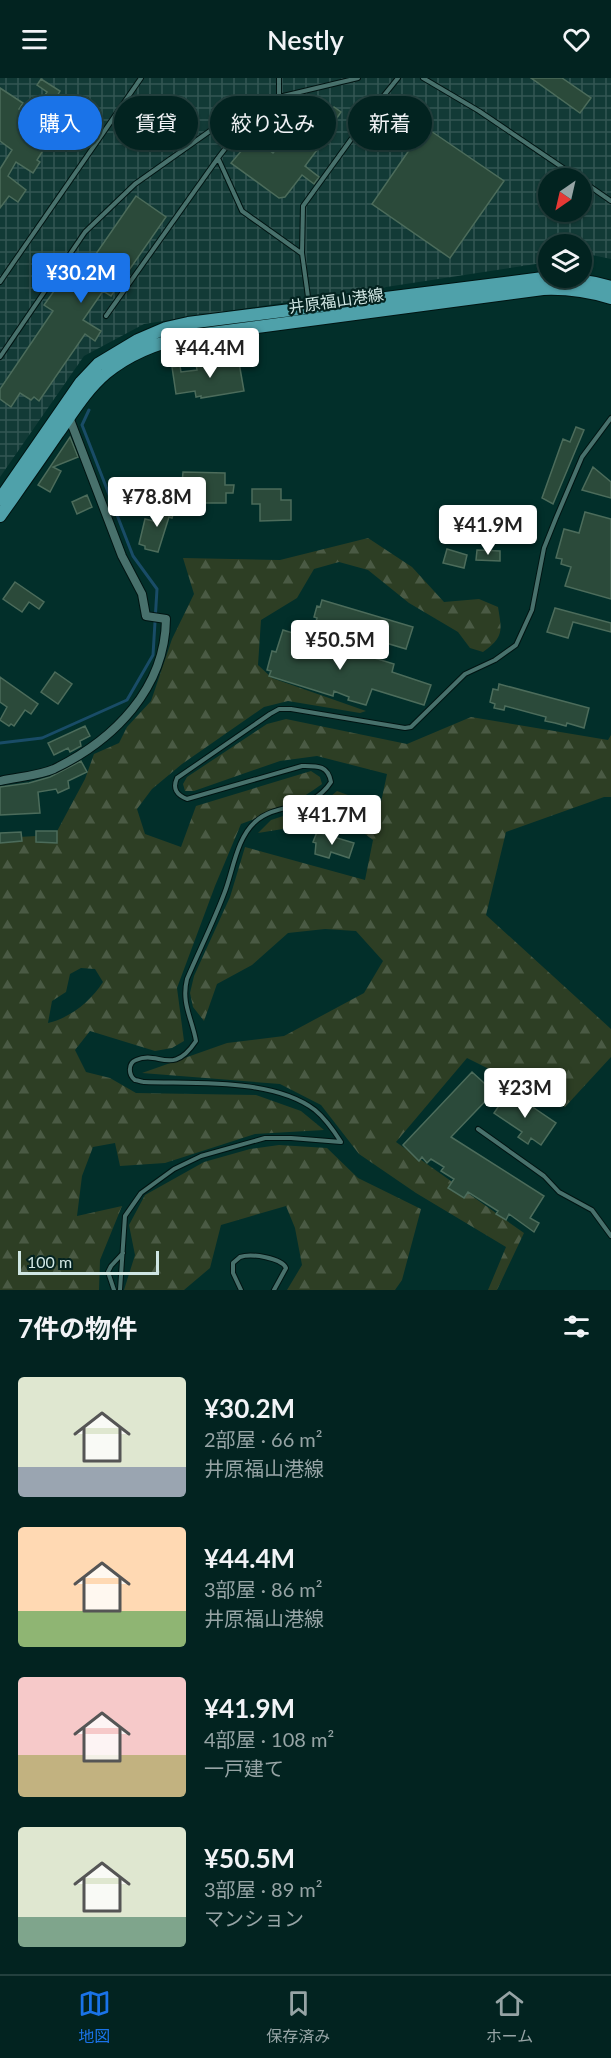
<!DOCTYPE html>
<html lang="ja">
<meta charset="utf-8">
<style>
:root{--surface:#022320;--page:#0c2b29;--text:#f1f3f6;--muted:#96a4a5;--line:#23403e;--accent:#1a73e8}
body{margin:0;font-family:Lato,"Noto Sans JP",sans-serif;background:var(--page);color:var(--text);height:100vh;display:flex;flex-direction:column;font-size:22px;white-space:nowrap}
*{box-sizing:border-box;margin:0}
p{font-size:20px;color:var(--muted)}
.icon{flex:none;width:33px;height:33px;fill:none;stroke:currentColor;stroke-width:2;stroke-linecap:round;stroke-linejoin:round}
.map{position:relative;height:1212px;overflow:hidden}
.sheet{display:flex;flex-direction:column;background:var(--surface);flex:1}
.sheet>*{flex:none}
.guide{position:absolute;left:18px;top:18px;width:576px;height:54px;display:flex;gap:12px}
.needle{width:39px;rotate:214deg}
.controls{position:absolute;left:538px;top:90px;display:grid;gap:12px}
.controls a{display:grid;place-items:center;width:54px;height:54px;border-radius:50%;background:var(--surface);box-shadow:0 2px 4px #0004,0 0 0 2px var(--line);font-size:30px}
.scale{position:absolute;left:18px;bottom:15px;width:141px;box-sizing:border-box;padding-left:6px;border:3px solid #d0e6e3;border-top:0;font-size:16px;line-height:21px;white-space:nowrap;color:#d0e6e3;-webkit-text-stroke:4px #042320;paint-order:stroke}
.price{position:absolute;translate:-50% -51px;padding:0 14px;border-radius:6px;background:#fff;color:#222;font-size:20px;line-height:39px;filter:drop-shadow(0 2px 3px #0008)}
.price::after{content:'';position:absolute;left:50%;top:36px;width:18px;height:14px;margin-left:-9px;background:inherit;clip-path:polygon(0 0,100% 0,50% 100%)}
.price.on{background:var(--accent);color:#fff}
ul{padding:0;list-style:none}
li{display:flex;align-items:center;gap:18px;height:150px;padding:0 18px}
li span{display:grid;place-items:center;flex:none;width:168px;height:120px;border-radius:6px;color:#555}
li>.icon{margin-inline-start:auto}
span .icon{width:72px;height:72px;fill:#fffc;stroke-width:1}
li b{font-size:26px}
h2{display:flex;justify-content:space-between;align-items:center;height:72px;padding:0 18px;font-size:26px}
.chip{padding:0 21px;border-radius:27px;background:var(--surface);box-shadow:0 2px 4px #0004,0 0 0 2px var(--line);font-size:21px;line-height:54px}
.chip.on{background:var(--accent);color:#fff}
header{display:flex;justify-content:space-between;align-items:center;height:78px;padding:0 18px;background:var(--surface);font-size:27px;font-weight:600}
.dock{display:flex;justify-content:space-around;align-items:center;height:84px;border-top:2px solid var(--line);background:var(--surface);font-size:16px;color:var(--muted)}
.dock a{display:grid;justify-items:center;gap:3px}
.dock .on{color:var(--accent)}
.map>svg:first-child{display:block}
.industrial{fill:url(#industrial-grid);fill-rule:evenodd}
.forest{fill:url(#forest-firs);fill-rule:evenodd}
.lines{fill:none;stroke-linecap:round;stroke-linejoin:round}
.stream{stroke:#194c67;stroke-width:3}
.building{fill:#2b4a3a;stroke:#4c6c5b;stroke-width:1.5}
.lane-casing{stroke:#011412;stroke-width:6}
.street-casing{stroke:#011412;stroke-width:10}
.primary-casing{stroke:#011412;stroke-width:14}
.lane{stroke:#48716c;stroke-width:4}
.street{stroke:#48716c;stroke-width:8}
.primary{stroke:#4fa1aa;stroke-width:12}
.labels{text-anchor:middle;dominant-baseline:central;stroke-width:4.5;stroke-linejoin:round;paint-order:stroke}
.street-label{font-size:16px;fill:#d0e6e3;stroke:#042320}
</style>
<header><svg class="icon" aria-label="menu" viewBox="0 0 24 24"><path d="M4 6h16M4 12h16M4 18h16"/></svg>Nestly<svg class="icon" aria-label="heart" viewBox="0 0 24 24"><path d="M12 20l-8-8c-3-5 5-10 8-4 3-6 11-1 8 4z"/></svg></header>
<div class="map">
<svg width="611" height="1212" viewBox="0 0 611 1212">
<defs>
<pattern id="industrial-grid" width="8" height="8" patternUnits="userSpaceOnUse" patternTransform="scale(1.5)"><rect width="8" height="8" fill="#123a36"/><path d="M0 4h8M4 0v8" fill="none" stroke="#335653"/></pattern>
<pattern id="forest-firs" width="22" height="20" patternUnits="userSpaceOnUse" patternTransform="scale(1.5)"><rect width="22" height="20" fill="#2d3e24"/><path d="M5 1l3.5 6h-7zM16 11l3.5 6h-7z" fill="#4a5a44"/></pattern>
</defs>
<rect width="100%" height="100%" fill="#022f2a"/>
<!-- industrial -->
<path class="industrial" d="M0,0H611V181L592,177L582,178V166H549V184L144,246L84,278L0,399ZM549,100H582V134H549Z"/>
<!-- forest -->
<path class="forest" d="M368,460L412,489L444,524L479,521L498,529C502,553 504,559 483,574L470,570L458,554L409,525L368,492L339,484L314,491L297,520L261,542L258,587L272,600L366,633L360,635L288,623L264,629L182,686L152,711L137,731L145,756L181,769L196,728L311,693L320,699L322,706C298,724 269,736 241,746L215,808L177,910L184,963L172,970L155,973L90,953L75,972L86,994L110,1000L136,1015L256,1017L301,1033L324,1052L255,1056L165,1085L120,1088L115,1065L93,1069L82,1098L77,1138L122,1128L100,1182L99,1212H0V760L55,757L85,701L94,676L119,665L127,649L151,623L172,561L194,516L183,480L280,482ZM81,890L95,891L103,904C91,923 70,940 48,945L52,923L66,914L70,896Z
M471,639L608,662L611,657V719H604L506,754L486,837L611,951V979L565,1029L467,980L396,1064L524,1155L497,1212H488L506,1169L416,1115L359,1076L321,1027L280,1006L142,995L227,965L284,958L364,915L383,883L356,853L325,851L288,855L252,887L217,906L204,943L193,929L190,915L194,898L230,819L245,769L365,802L373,762L345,741L258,755L271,742L323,725L337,713L380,729L387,696L317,678L280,683L194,713H185L183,706L187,699L267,646L286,641L407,666Z
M279,1067L327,1070L358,1100L421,1131L402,1202L395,1212H287L302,1187L295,1150L286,1128L221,1147L210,1190L184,1212H124L135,1177L129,1147L145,1117L204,1084L250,1071Z"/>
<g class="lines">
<!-- stream -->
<path class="stream" d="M0,665L42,660L127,622L153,577L157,511L133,478L82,347L89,332"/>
</g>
<!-- building -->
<path class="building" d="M531,0H562L591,20L580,35Z
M41,1L60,13L56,20L54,18L53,21L45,17L47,14L37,7Z
M0,10L23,25L19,31L33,40L39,31L48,38L39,50L52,58L37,82L40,84L33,95L16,84L8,98L26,112L18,124L9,118L0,130V91L12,72L0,63Z
M326,29L331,33L334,29L341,34L330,50L332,52L305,88L319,99L314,106L302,97L285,119L279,120L231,85L248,65L252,69L258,64L273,75L294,50L290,47L298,36L301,35L311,43L315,39L317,40Z
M425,49L504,103L450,180L372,126Z
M136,118L166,139L111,218L103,213L83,242L101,253L95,263L85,256L39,323L34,319L31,322L20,315L11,329L0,321V311L53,233L44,227L69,192L80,199Z
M238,279L244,313L201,320V318L196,319L195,313L176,316L172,289L180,288L181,294L197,292L196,286Z
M576,349L584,352L553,426L542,420L563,361L570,364Z
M70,359L78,379L53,389L61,393L50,414L38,407Z
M593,389L611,404V420L582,412Z
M183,394L225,395V407H234L233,415H226V425H188V406H182Z
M252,411H281V422H291V442L260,443V426H252Z
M87,417L92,429L77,436L72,424Z
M163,423L176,426L172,440L169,439L158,474L145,471V468L139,466L145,441L158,444Z
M585,434L611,441V521L565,508L571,489L561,486L562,481L556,480L564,451L579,455Z
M447,471L467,477L464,490L443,485Z
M477,472L500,473V483L476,482Z
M15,504L44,524L39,531L29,524L22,534L3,521Z
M322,522L413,549L406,571L316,544L317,540L314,539L317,528L320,529Z
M555,530L611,545V554L573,544L568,560L547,554Z
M283,552L394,586L392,594L431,607L424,627L372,611L366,627L348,622L349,619L334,613L333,618L269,598L271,593L267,592L272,573L276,574Z
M55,594L72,606L58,626L41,614Z
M0,599L38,626L31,636L25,632L14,648L11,646L9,648L0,642L7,629L0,624Z
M499,606L589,630L584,650L567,645L566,648L555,645L545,643L546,639L505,628L504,632L494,630L495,626L490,624L493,611L498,612Z
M85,648L90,658L80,663L81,668L70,674L68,670L54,677L48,665Z
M81,683L87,694L68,703L69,710L58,715L56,711L38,714L40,735L0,737V709L29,705L50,699Z
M36,753H57V765L36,764Z
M21,754L22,763L0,765V755Z
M317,754L354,765L349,780L331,774L329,780L315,776L316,765L313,764Z
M472,994L494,1014L451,1059L544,1118L530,1140L539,1145L534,1154L509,1136L506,1142L496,1136L498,1133L468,1114L464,1120L448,1110L454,1101L441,1093L444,1089L431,1081L427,1085L422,1079L419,1083L403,1067Z
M509,1013L556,1045L541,1067L531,1060L528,1066L518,1059L522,1054L494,1035Z"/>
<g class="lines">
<defs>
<path id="lane" d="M279,0V19
M423,0L479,33L578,100
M218,80L242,133L301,175
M582,103L611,123
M0,204L141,0
M106,238L218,80L244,46L262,37L279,19L358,0
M311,241L302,175L303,128L373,31L398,0
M0,279L85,154L135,106L217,48L244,46
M478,1051L544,1098L559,1114L592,1132L611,1158
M114,1212L108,1194L111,1188L123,1175
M120,1212L125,1138L141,1115L174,1091L201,1078L265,1060H291L341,1064C334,1053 326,1041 315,1032C273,1000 195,1006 144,1004C143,1004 136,1002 135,1002C128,997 128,985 136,982C159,972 172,999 196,963C192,940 181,926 187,901C199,873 213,845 224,816C233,794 236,761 255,744C278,723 311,735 331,704C328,687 317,688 302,688L187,721C177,717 172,711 177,700L270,636L279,631H291L405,650L411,649L465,596L495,582L516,567L532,532L544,470L556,440L582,379L611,340
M241,1212L233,1195V1185C234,1184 239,1180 240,1179C251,1175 282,1180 286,1190L274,1212"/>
<path id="street" d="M0,703C17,699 38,698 54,691C114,662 165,611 166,541L146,538L142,516L122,478L69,339"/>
<path id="primary" d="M0,421L81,304L98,286L138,262L166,250L188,245L543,200C567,200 588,202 611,209
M0,438C19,411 39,383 58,355C73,334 86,312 106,295C130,275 160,264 189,258L543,211C567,210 588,213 611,220"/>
</defs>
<!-- lane casing -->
<use href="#lane" class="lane-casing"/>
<!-- street casing -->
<use href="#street" class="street-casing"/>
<!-- primary casing -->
<use href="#primary" class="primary-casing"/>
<!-- lane -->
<use href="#lane" class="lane"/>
<!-- street -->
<use href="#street" class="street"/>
<!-- primary -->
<use href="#primary" class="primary"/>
</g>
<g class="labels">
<!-- street labels -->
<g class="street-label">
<text transform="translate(336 222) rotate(-8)">井原福山港線</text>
</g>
</g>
</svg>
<div class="controls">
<a><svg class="needle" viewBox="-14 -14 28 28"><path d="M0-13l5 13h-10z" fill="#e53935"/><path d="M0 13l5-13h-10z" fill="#96a4a5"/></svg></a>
<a><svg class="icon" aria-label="layers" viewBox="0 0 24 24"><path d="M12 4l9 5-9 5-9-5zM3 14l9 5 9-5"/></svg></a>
</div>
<div class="scale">100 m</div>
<b class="price on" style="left:81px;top:226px">¥30.2M</b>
<b class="price" style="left:210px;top:301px">¥44.4M</b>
<b class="price" style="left:157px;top:450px">¥78.8M</b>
<b class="price" style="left:488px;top:478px">¥41.9M</b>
<b class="price" style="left:340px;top:593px">¥50.5M</b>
<b class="price" style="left:332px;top:768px">¥41.7M</b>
<b class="price" style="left:525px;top:1041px">¥23M</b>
<div class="guide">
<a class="chip on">購入</a>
<a class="chip">賃貸</a>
<a class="chip">絞り込み</a>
<a class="chip">新着</a>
</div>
</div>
<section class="sheet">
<h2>7件の物件<svg class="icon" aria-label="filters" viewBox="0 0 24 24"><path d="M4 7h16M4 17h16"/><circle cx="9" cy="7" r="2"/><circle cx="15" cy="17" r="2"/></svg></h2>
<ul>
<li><span style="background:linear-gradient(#dfe7d0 75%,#9aa5b1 0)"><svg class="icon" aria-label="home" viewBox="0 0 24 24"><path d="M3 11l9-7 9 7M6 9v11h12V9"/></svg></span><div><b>¥30.2M</b><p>2部屋 · 66 m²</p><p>井原福山港線</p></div></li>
<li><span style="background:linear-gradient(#ffd9b3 70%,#8fb573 0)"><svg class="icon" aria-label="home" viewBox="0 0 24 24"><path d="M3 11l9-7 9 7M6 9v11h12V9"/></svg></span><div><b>¥44.4M</b><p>3部屋 · 86 m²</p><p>井原福山港線</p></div></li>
<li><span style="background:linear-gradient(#f6c9c9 65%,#c2b280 0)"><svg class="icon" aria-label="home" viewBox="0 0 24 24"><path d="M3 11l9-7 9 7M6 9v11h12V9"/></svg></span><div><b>¥41.9M</b><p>4部屋 · 108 m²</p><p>一戸建て</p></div></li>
<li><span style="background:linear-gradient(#dfe7d0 75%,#7fa58c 0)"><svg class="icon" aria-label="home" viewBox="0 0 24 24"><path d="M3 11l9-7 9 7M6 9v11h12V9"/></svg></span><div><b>¥50.5M</b><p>3部屋 · 89 m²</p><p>マンション</p></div></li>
</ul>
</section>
<nav class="dock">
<a class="on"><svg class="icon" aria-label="map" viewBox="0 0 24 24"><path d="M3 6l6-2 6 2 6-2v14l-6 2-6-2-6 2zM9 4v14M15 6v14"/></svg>地図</a>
<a><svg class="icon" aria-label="saved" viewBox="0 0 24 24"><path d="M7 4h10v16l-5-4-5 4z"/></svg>保存済み</a>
<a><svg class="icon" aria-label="home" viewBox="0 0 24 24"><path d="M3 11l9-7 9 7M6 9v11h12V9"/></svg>ホーム</a>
</nav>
